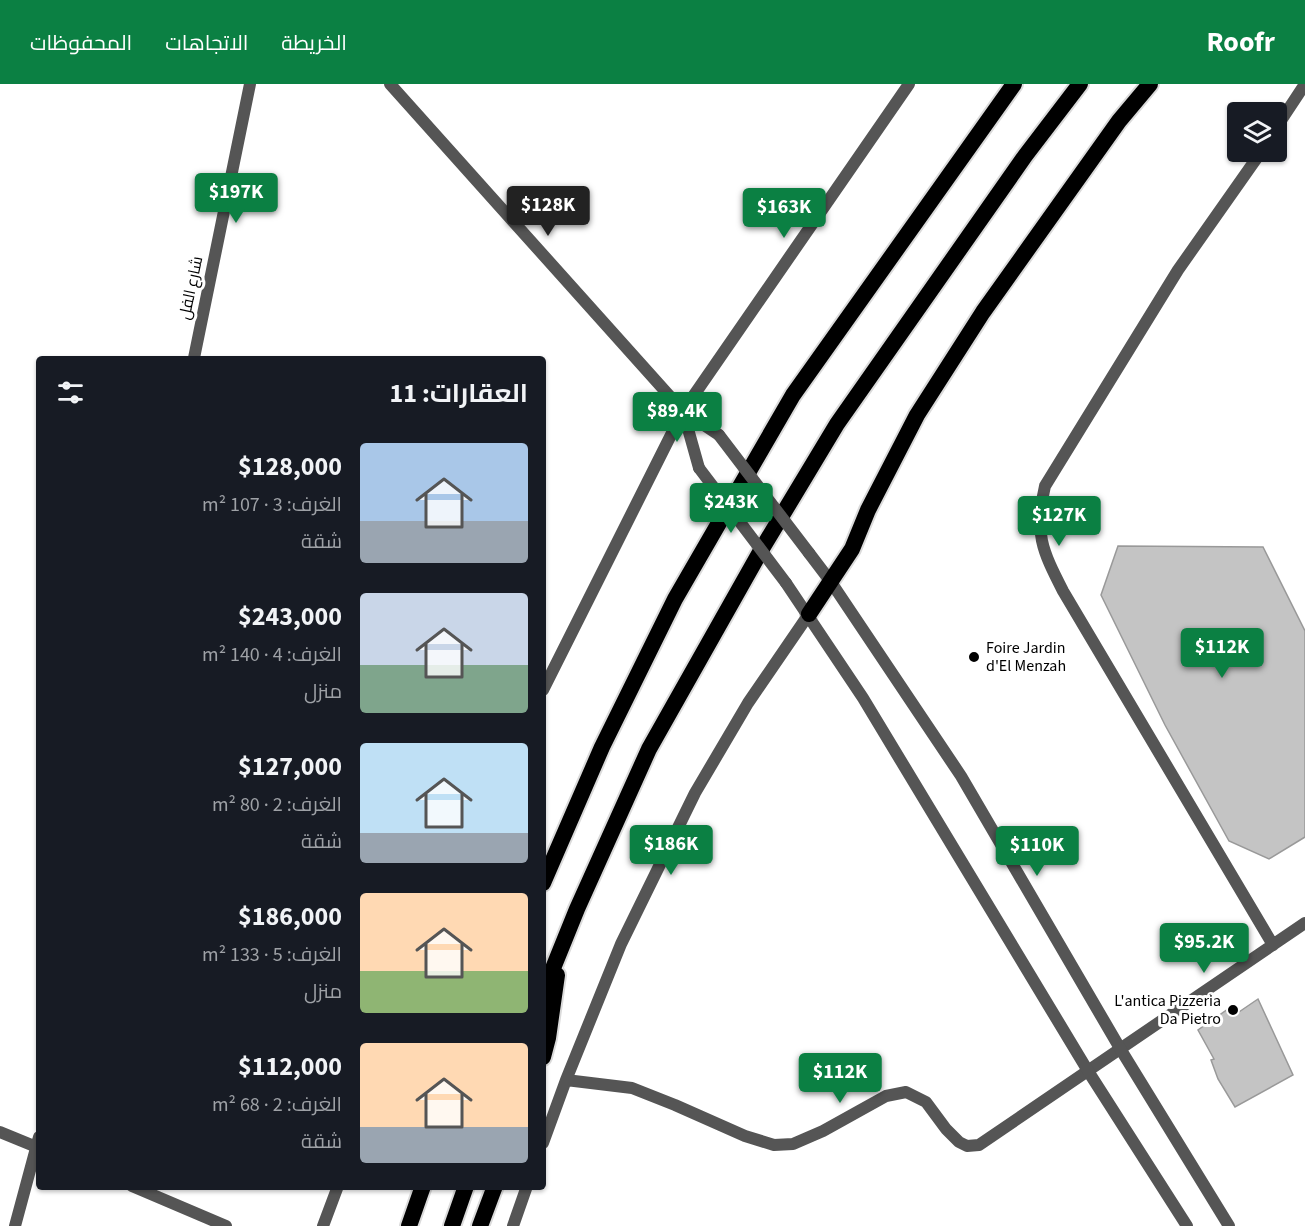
<!DOCTYPE html>
<html lang="ar">
<meta charset="utf-8">
<style>
:root{--surface:#171b24;--page:#20242c;--text:#f1f3f6;--muted:#9ea1a6;--accent:#0b8043}
body{margin:0;font-family:"Source Sans 3",Cairo,sans-serif;background:var(--page);color:var(--text);direction:rtl;height:100vh;display:flex;flex-direction:column;font-size:22px;white-space:nowrap}
*{box-sizing:border-box;margin:0}
p{font-size:20px;color:var(--muted)}
.icon{flex:none;width:33px;height:33px;fill:none;stroke:currentColor;stroke-width:2;stroke-linecap:round;stroke-linejoin:round}
.map{position:relative;flex:1;overflow:hidden;direction:ltr}
.panel{position:absolute;left:36px;top:272px;width:510px;height:834px;display:flex;flex-direction:column;background:var(--surface);border-radius:6px;box-shadow:0 2px 4px #0004;direction:rtl}
.panel>*{flex:none}
.buttons{position:absolute;left:1227px;top:18px;display:grid;gap:12px}
.buttons a{display:grid;place-items:center;width:60px;height:60px;border-radius:6px;background:var(--surface);box-shadow:0 2px 4px #0004;font-size:30px}
.price{position:absolute;translate:-50% -51px;padding:0 14px;border-radius:6px;background:var(--accent);color:#fff;font-size:20px;line-height:39px;filter:drop-shadow(0 2px 3px #0008)}
.price::after{content:'';position:absolute;left:50%;top:36px;width:18px;height:14px;margin-left:-9px;background:inherit;clip-path:polygon(0 0,100% 0,50% 100%)}
.price.current{background:#222;color:#fff}
ul{padding:0;list-style:none}
li{display:flex;align-items:center;gap:18px;height:150px;padding:0 18px}
li span{display:grid;place-items:center;flex:none;width:168px;height:120px;border-radius:6px;color:#555}
li>.icon{margin-inline-start:auto}
span .icon{width:72px;height:72px;fill:#fffc;stroke-width:1}
li b{font-size:26px}
h2{display:flex;justify-content:space-between;align-items:center;height:72px;padding:0 18px;font-size:26px}
header{display:flex;align-items:center;gap:36px;box-sizing:border-box;height:84px;padding:0 30px;background:var(--accent);color:#fff}
header strong{font-size:28px}
nav{display:flex;gap:33px;margin-inline-start:auto;font-size:21px}
.map>svg:first-child{display:block}
.building{fill:#c4c4c4;stroke:#999;stroke-width:1.5}
.lines{fill:none;stroke-linecap:round;stroke-linejoin:round}
.trunk-casing{stroke:#dbdbdb;stroke-width:20}
.minor{stroke:#555;stroke-width:12}
.tertiary{stroke:#555;stroke-width:12}
.trunk{stroke:#000;stroke-width:16}
.tertiary-bridge{stroke:#555;stroke-width:12}
.poi-dot{fill:#000;stroke:#fff;stroke-width:2}
.labels{text-anchor:middle;dominant-baseline:central;stroke-width:6;stroke-linejoin:round;paint-order:stroke}
.street-label{font-size:16px;fill:#000;stroke:#fff}
.poi-label{font-size:16px;fill:#000;stroke:#fff;text-anchor:start}
</style>
<header>
<strong>Roofr</strong>
<nav><a>الخريطة</a><a>الاتجاهات</a><a>المحفوظات</a></nav>
</header>
<div class="map">
<svg width="1305" height="1142" viewBox="0 0 1305 1142">
<rect width="100%" height="100%" fill="#fff"/>
<!-- building -->
<path class="building" d="M1118,462L1263,463L1305,547V753L1269,775L1229,757L1165,641L1101,511Z
M1258,915L1293,991L1235,1023L1218,995L1211,976L1214,975L1198,946L1228,925L1233,932Z"/>
<g class="lines">
<defs>
<path id="trunk" d="M809,530L852,465L868,426L917,331L983,228L1119,37L1150,0
M543,799L602,663L675,515L793,311L1014,0
M543,909L577,825L649,665L763,463L837,340L1025,72L1080,0
M543,973L548,954L557,891
M409,1142L423,1102
M452,1142L466,1102
M480,1142L495,1102"/>
</defs>
<!-- trunk casing -->
<use href="#trunk" class="trunk-casing"/>
<!-- minor -->
<path class="minor" d="M1276,44L1305,0
M1261,68L1178,186L1045,402C1034,449 1042,466 1063,507L1273,861
M194,274L250,0
M543,606L683,327L909,0
M566,996L632,1004L675,1021L745,1052L774,1061L793,1060L823,1047L886,1012L906,1008L926,1018L946,1045L959,1058L967,1062L979,1061L1305,839
M0,1048L39,1064
M543,1059L566,996L621,860L695,709L748,619L809,530
M132,1102L226,1142
M15,1142L39,1053
M323,1142L338,1102
M513,1142L527,1102"/>
<!-- tertiary -->
<path class="tertiary" d="M390,0L683,327L719,351
M683,327L699,384
M809,469L831,498L961,692L1121,966L1229,1142
M786,499L863,614L1088,987L1187,1142"/>
<!-- trunk -->
<use href="#trunk" class="trunk"/>
<!-- tertiary-bridge -->
<path class="tertiary-bridge" d="M719,351L809,469
M699,384L786,499"/>
</g>
<!-- markers -->
<g class="poi-dot">
<circle cx="974" cy="573" r="6"/>
<circle cx="1233" cy="926" r="6"/>
</g>
<g class="labels">
<!-- street labels -->
<g class="street-label">
<text transform="translate(191 204) rotate(-78)">شارع الفل</text>
</g>
<!-- poi labels -->
<g class="poi-label">
<text x="986" y="564">Foire Jardin<tspan x="986" dy="18">d'El Menzah</tspan></text>
<text x="1221" y="917" text-anchor="end">L'antica Pizzeria<tspan x="1221" dy="18">Da Pietro</tspan></text>
</g>
</g>
</svg>
<div class="buttons">
<a><svg class="icon" aria-label="layers" viewBox="0 0 24 24"><path d="M12 4l9 5-9 5-9-5zM3 14l9 5 9-5"/></svg></a>
</div>
<b class="price" style="left:236px;top:140px">$197K</b>
<b class="price current" style="left:548px;top:153px">$128K</b>
<b class="price" style="left:784px;top:155px">$163K</b>
<b class="price" style="left:677px;top:359px">$89.4K</b>
<b class="price" style="left:731px;top:450px">$243K</b>
<b class="price" style="left:1059px;top:463px">$127K</b>
<b class="price" style="left:1222px;top:595px">$112K</b>
<b class="price" style="left:671px;top:792px">$186K</b>
<b class="price" style="left:1037px;top:793px">$110K</b>
<b class="price" style="left:1204px;top:890px">$95.2K</b>
<b class="price" style="left:840px;top:1020px">$112K</b>
<section class="panel">
<h2>العقارات: 11<svg class="icon" aria-label="filters" viewBox="0 0 24 24"><path d="M4 7h16M4 17h16"/><circle cx="9" cy="7" r="2"/><circle cx="15" cy="17" r="2"/></svg></h2>
<ul>
<li><span style="background:linear-gradient(#a9c7e8 65%,#9aa5b1 0)"><svg class="icon" aria-label="home" viewBox="0 0 24 24"><path d="M3 11l9-7 9 7M6 9v11h12V9"/></svg></span><div><b>$128,000</b><p>الغرف: 3 · 107 m²</p><p>شقة</p></div></li>
<li><span style="background:linear-gradient(#c9d6e8 60%,#7fa58c 0)"><svg class="icon" aria-label="home" viewBox="0 0 24 24"><path d="M3 11l9-7 9 7M6 9v11h12V9"/></svg></span><div><b>$243,000</b><p>الغرف: 4 · 140 m²</p><p>منزل</p></div></li>
<li><span style="background:linear-gradient(#bfe0f5 75%,#9aa5b1 0)"><svg class="icon" aria-label="home" viewBox="0 0 24 24"><path d="M3 11l9-7 9 7M6 9v11h12V9"/></svg></span><div><b>$127,000</b><p>الغرف: 2 · 80 m²</p><p>شقة</p></div></li>
<li><span style="background:linear-gradient(#ffd9b3 65%,#8fb573 0)"><svg class="icon" aria-label="home" viewBox="0 0 24 24"><path d="M3 11l9-7 9 7M6 9v11h12V9"/></svg></span><div><b>$186,000</b><p>الغرف: 5 · 133 m²</p><p>منزل</p></div></li>
<li><span style="background:linear-gradient(#ffd9b3 70%,#9aa5b1 0)"><svg class="icon" aria-label="home" viewBox="0 0 24 24"><path d="M3 11l9-7 9 7M6 9v11h12V9"/></svg></span><div><b>$112,000</b><p>الغرف: 2 · 68 m²</p><p>شقة</p></div></li>
</ul>
</section>
</div>
